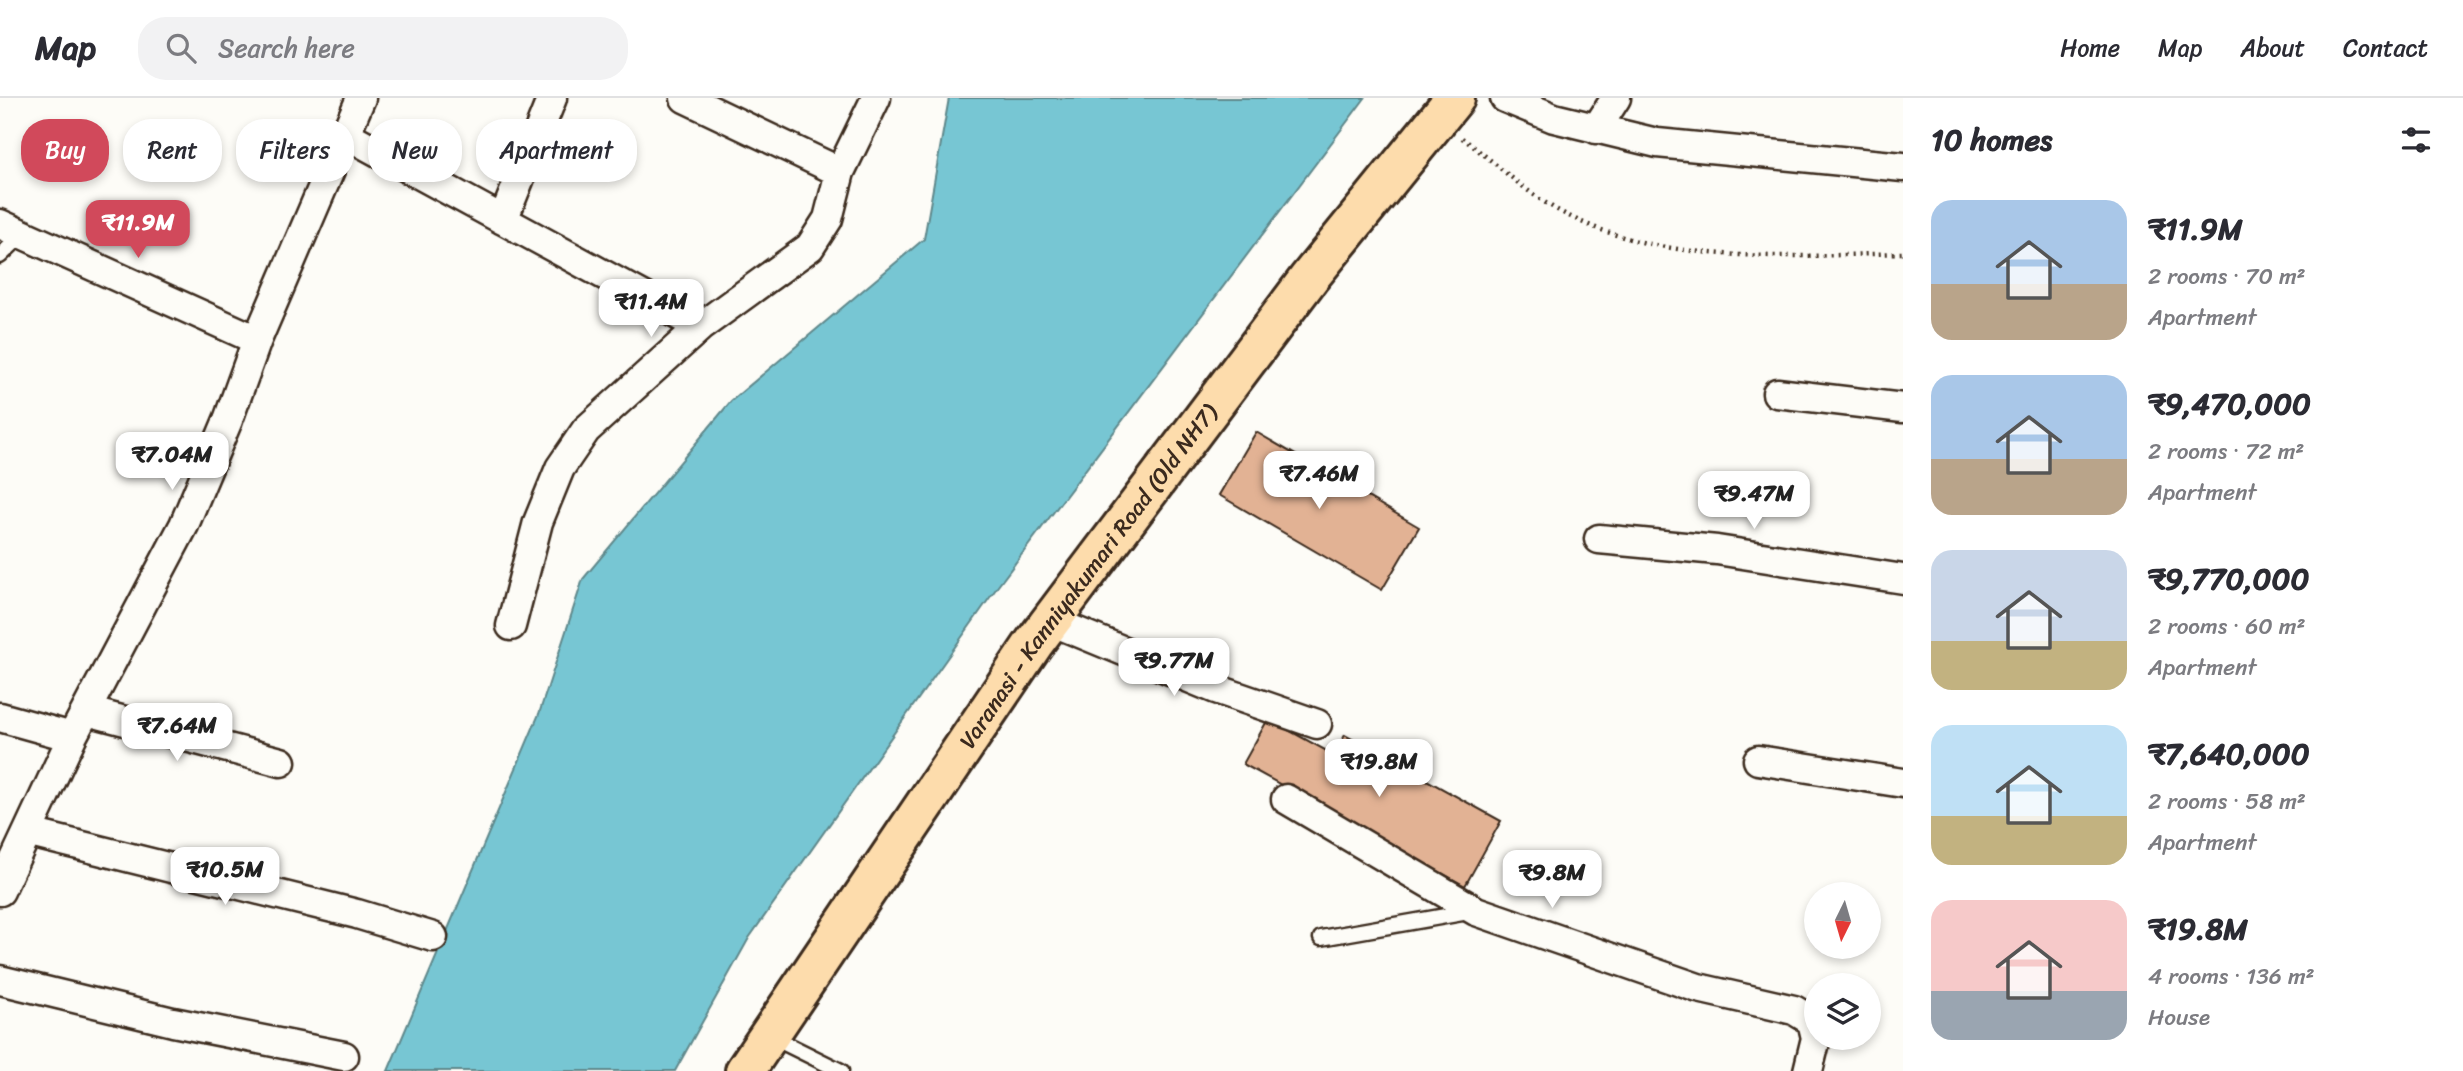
<!DOCTYPE html>
<meta charset="utf-8">
<style>
:root{--surface:#fff;--page:#f2f2f3;--text:#2b2b33;--muted:#7c7c81;--line:#e1e1e2;--accent:#d1495b}
body{margin:0;font-family:Sriracha,sans-serif;background:var(--page);color:var(--text);height:100vh;display:flex;flex-direction:column;font-size:26px;white-space:nowrap}
*{box-sizing:border-box;margin:0}
p{font-size:23px;color:var(--muted)}
.icon{flex:none;width:38px;height:38px;fill:none;stroke:currentColor;stroke-width:2;stroke-linecap:round;stroke-linejoin:round}
.map{position:relative;flex:1;overflow:hidden}
.side{display:flex;flex-direction:column;background:var(--surface);width:560px}
.side>*{flex:none}
.guide{position:absolute;left:21px;top:21px;width:665px;height:63px;display:flex;gap:14px}
.needle{width:46px;rotate:185deg}
.fabs{position:absolute;left:1804px;top:784px;display:grid;gap:14px}
.fabs a{display:grid;place-items:center;width:77px;height:77px;border-radius:50%;background:var(--surface);box-shadow:0 4px 10px #0003;font-size:35px}
.price{position:absolute;translate:-50% -60px;padding:0 16px;border-radius:14px;background:#fff;color:#222;font-size:23px;line-height:46px;filter:drop-shadow(0 2px 4px #0008)}
.price::after{content:'';position:absolute;left:50%;top:42px;width:21px;height:16px;margin-left:-10px;background:inherit;clip-path:polygon(0 0,100% 0,50% 100%)}
.price.current{background:var(--accent);color:#fff}
ul{padding:0;list-style:none}
li{display:flex;align-items:center;gap:21px;height:175px;padding:0 28px}
li span{display:grid;place-items:center;flex:none;width:196px;height:140px;border-radius:21px;color:#555}
li>.icon{margin-inline-start:auto}
span .icon{width:84px;height:84px;fill:#fffc;stroke-width:1}
li b{font-size:30px}
h2{display:flex;justify-content:space-between;align-items:center;height:84px;padding:0 28px;font-size:30px}
.chip{padding:0 24px;border-radius:28px;background:var(--surface);box-shadow:0 4px 10px #0003;font-size:24px;line-height:63px}
.chip.current{background:var(--accent);color:#fff}
header{display:flex;align-items:center;gap:42px;box-sizing:border-box;height:98px;padding:0 35px;background:var(--surface);border-bottom:2px solid var(--line)}
header strong{font-size:33px}
nav{display:flex;gap:38px;margin-inline-start:auto;font-size:24px}
.search{width:490px;height:63px;background:var(--page);display:flex;align-items:center;gap:18px;box-sizing:border-box;padding:0 24px;border-radius:28px;color:var(--muted);font-size:26px}
main{display:flex;flex:1;min-height:0}
.map>svg:first-child{display:block}
.water{fill:#77c6d3;stroke:#5f888b;stroke-width:2}
.building{fill:#e2b294;stroke:#3b2a1e;stroke-width:2}
.lines{fill:none;stroke-linecap:round;stroke-linejoin:round}
.lane-casing{stroke:#3b2a1e;stroke-width:19}
.street-casing{stroke:#3b2a1e;stroke-width:33}
.primary-casing{stroke:#3b2a1e;stroke-width:44}
.path{stroke:#3b2a1e;stroke-width:4.5;stroke-dasharray:2 5;stroke-linecap:butt}
.lane{stroke:#fdfcf7;stroke-width:14}
.street{stroke:#fdfcf7;stroke-width:28}
.primary{stroke:#fddcac;stroke-width:38}
.labels{text-anchor:middle;dominant-baseline:central;stroke-width:5;stroke-linejoin:round;paint-order:stroke}
.street-label{font-size:23px;fill:#3b2a1e;stroke:#fdfcf7}
</style>
<header>
<strong>Map</strong>
<div class="search"><svg class="icon" aria-label="search" viewBox="0 0 24 24"><circle cx="10" cy="10" r="6"/><path d="M15 15l6 6"/></svg>Search here</div>
<nav><a>Home</a><a>Map</a><a>About</a><a>Contact</a></nav>
</header>
<main>
<div class="map">
<svg width="1903" height="973" viewBox="0 0 1903 973">
<rect width="100%" height="100%" fill="#fdfcf7"/>
<filter id="ink" filterUnits="userSpaceOnUse"><feTurbulence type="fractalNoise" baseFrequency=".0143" numOctaves="2"/><feDisplacementMap in="SourceGraphic" scale="14" xChannelSelector="R" yChannelSelector="G"/><feConvolveMatrix kernelMatrix="1 2 1 2 8 2 1 2 1" color-interpolation-filters="sRGB"/></filter>
<g filter="url(#ink)">
<!-- water -->
<path class="water" d="M949,0H1365L998,488L749,840L675,973H388L539,616L583,481L731,303L924,141Z"/>
<!-- building -->
<path class="building" d="M1256,334L1419,429L1382,492L1219,397Z
M1268,621L1334,657L1345,637L1501,723L1465,788L1243,666Z"/>
<g class="lines">
<defs>
<path id="lane" d="M0,158L22,137
M1321,840L1474,813
M770,938L841,973"/>
<path id="street" d="M685,0L840,74
M1505,0L1554,20L1657,45L1903,69
M1596,31L1616,0
M347,37L700,229
M503,122L552,0
M0,126L257,242
M1777,295L1903,310
M1599,441L1717,452L1903,481
M1051,523L1216,591L1317,626
M511,528L538,424L560,370L586,332L700,229L810,149L828,121L840,74L876,0
M87,613L281,664
M0,619L72,639
M1758,662L1903,685
M1286,701L1476,813L1698,890L1794,912L1812,923L1816,940L1808,973
M30,735L357,816L433,839
M0,793L72,639L184,427L228,322L257,242L361,0
M0,882L173,924L344,958"/>
<g id="primary">
<path id="s1" d="M745,973L1034,545L1309,180L1455,0"/>
</g>
</defs>
<!-- lane casing -->
<use href="#lane" class="lane-casing"/>
<!-- street casing -->
<use href="#street" class="street-casing"/>
<!-- primary casing -->
<use href="#primary" class="primary-casing"/>
<!-- path -->
<path class="path" d="M1462,40C1497,65 1527,97 1565,116C1667,169 1793,158 1903,155"/>
<!-- lane -->
<use href="#lane" class="lane"/>
<!-- street -->
<use href="#street" class="street"/>
<!-- primary -->
<use href="#primary" class="primary"/>
</g>
</g>
<g class="labels">
<!-- street labels -->
<g class="street-label">
<text stroke="none"><textPath href="#s1" startOffset="602">Varanasi - Kanniyakumari Road (Old NH7)</textPath></text>
</g>
</g>
</svg>
<div class="fabs">
<a><svg class="needle" viewBox="-14 -14 28 28"><path d="M0-13l5 13h-10z" fill="#e53935"/><path d="M0 13l5-13h-10z" fill="#7c7c81"/></svg></a>
<a><svg class="icon" aria-label="layers" viewBox="0 0 24 24"><path d="M12 4l9 5-9 5-9-5zM3 14l9 5 9-5"/></svg></a>
</div>
<b class="price current" style="left:138px;top:162px">₹11.9M</b>
<b class="price" style="left:651px;top:241px">₹11.4M</b>
<b class="price" style="left:172px;top:394px">₹7.04M</b>
<b class="price" style="left:1319px;top:413px">₹7.46M</b>
<b class="price" style="left:1754px;top:433px">₹9.47M</b>
<b class="price" style="left:1174px;top:600px">₹9.77M</b>
<b class="price" style="left:177px;top:665px">₹7.64M</b>
<b class="price" style="left:1379px;top:701px">₹19.8M</b>
<b class="price" style="left:225px;top:809px">₹10.5M</b>
<b class="price" style="left:1552px;top:812px">₹9.8M</b>
<div class="guide">
<a class="chip current">Buy</a>
<a class="chip">Rent</a>
<a class="chip">Filters</a>
<a class="chip">New</a>
<a class="chip">Apartment</a>
</div>
</div>
<section class="side">
<h2>10 homes<svg class="icon" aria-label="filters" viewBox="0 0 24 24"><path d="M4 7h16M4 17h16"/><circle cx="9" cy="7" r="2"/><circle cx="15" cy="17" r="2"/></svg></h2>
<ul>
<li><span style="background:linear-gradient(#a9c7e8 60%,#b9a48a 0)"><svg class="icon" aria-label="home" viewBox="0 0 24 24"><path d="M3 11l9-7 9 7M6 9v11h12V9"/></svg></span><div><b>₹11.9M</b><p>2 rooms · 70 m²</p><p>Apartment</p></div></li>
<li><span style="background:linear-gradient(#a9c7e8 60%,#b9a48a 0)"><svg class="icon" aria-label="home" viewBox="0 0 24 24"><path d="M3 11l9-7 9 7M6 9v11h12V9"/></svg></span><div><b>₹9,470,000</b><p>2 rooms · 72 m²</p><p>Apartment</p></div></li>
<li><span style="background:linear-gradient(#c9d6e8 65%,#c2b280 0)"><svg class="icon" aria-label="home" viewBox="0 0 24 24"><path d="M3 11l9-7 9 7M6 9v11h12V9"/></svg></span><div><b>₹9,770,000</b><p>2 rooms · 60 m²</p><p>Apartment</p></div></li>
<li><span style="background:linear-gradient(#bfe0f5 65%,#c2b280 0)"><svg class="icon" aria-label="home" viewBox="0 0 24 24"><path d="M3 11l9-7 9 7M6 9v11h12V9"/></svg></span><div><b>₹7,640,000</b><p>2 rooms · 58 m²</p><p>Apartment</p></div></li>
<li><span style="background:linear-gradient(#f6c9c9 65%,#9aa5b1 0)"><svg class="icon" aria-label="home" viewBox="0 0 24 24"><path d="M3 11l9-7 9 7M6 9v11h12V9"/></svg></span><div><b>₹19.8M</b><p>4 rooms · 136 m²</p><p>House</p></div></li>
</ul>
</section>
</main>
